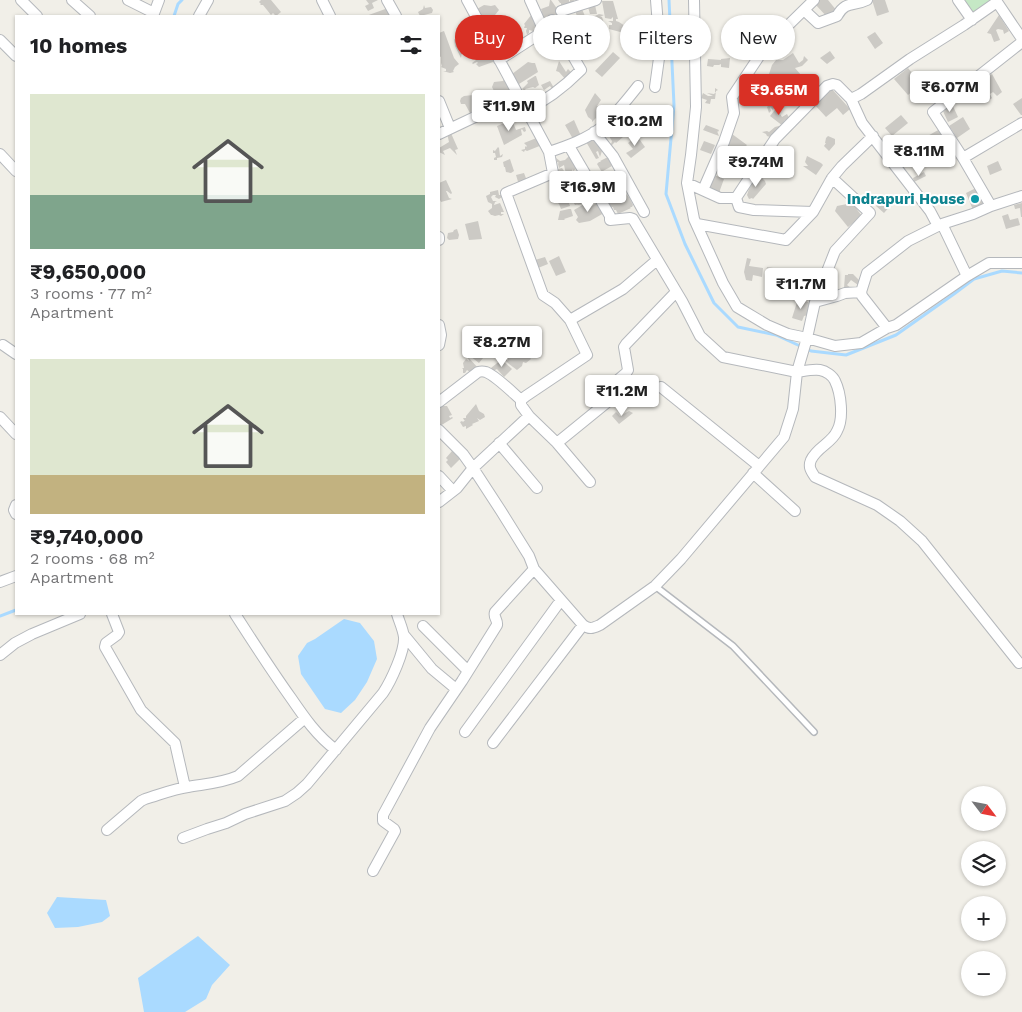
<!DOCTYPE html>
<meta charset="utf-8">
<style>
:root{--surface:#fff;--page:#f2f2f2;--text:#202124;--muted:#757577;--accent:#d93025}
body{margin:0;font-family:"Work Sans",sans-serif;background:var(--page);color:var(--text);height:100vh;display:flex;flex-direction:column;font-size:19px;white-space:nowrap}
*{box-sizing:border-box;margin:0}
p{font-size:16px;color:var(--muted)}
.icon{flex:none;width:28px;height:28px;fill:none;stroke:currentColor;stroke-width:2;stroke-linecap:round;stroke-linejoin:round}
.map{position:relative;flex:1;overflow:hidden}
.details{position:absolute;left:15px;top:15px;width:425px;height:600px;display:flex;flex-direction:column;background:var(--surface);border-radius:0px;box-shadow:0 1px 4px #0004}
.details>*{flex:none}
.hud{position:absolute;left:455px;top:15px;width:475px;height:45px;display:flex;gap:10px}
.needle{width:32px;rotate:122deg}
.buttons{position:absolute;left:961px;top:786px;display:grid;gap:10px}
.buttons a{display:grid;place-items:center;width:45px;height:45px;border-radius:50%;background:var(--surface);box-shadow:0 1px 4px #0004;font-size:25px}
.price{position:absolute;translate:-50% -42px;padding:0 11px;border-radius:5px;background:#fff;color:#222;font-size:16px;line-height:32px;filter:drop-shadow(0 1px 2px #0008)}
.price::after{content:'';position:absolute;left:50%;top:30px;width:15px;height:11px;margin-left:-8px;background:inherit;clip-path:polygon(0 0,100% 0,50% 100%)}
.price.on{background:var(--accent);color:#fff}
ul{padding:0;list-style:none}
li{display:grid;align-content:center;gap:10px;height:265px;padding:0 15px}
li span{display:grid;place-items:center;height:155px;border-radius:0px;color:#555}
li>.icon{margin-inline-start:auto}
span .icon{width:90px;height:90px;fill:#fffc;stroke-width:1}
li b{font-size:21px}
h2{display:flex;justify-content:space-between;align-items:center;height:60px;padding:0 15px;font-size:21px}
.pill{padding:0 18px;border-radius:22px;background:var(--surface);box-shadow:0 1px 4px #0004;font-size:18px;line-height:45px}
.pill.on{background:var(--accent);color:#fff}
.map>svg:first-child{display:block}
.green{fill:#c5e8c5}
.water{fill:#aadaff}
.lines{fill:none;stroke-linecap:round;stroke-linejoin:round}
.stream{stroke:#aadaff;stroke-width:3}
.building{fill:#cccac5}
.service-casing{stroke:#b5b8bc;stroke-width:8}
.minor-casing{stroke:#b5b8bc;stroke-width:12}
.service{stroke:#fff;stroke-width:5}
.minor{stroke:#fff;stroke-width:10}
.culture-dot{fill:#0f9aa8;stroke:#fff;stroke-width:2}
.labels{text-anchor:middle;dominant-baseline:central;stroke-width:4;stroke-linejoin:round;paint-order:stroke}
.culture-label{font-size:15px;font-weight:bold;fill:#0d838f;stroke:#fff;text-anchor:end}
</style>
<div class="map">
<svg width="1022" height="1012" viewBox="0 0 1022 1012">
<rect width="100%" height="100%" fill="#f1efe8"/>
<!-- green -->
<path class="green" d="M954,0H993L969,18Z"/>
<!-- water -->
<path class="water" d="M344,619L360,623L374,641L377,659L367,682L355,700L341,713L325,709L301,674L298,656L307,643L315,639Z
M57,897L106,900L110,916L102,922L78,927L55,928L47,913Z
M198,936L230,965L212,985L206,999L185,1012H144L138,978Z"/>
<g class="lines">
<!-- stream -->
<path class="stream" d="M669,0L674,105L666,194L685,244L714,303L738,327L776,335L811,351L846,355L896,335L954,294L974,279L1002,271L1022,273
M174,16L178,4L182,0
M0,616L16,610"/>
</g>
<!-- building -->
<path class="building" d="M261,0H271L281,12L276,16L273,13L271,15L263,5H260L261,4L259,2Z
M366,0H378L372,3L374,8L368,11L365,6L369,4Z
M550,0H551L558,10L561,19L550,16L548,27L542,16L543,14L540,15L539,11L542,12L541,9L549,6Z
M558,0H569V1L570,2V0H575L563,8L561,6V3H560Z
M819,0H828L837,11L828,18L815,4Z
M872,0H885L889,12L877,16Z
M602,1H613L618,19H616V21L619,22L625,26L624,33L609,29V25H612V23L608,21H613V17L611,19L605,18Z
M424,5L425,8L431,7L433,10L432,13L420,16L418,12L423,9Z
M484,5L491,6L495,5L499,10L495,15L485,21L477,9Z
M595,5L597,14H590L588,7Z
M388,8L391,15L388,16H366Z
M576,9H582L587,21L582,23L580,22V19L576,14Z
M532,14L540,30L534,33L533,31L529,30V33L527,35L526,31L527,28H524L525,25L524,24Z
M599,14L604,15L600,17H602L604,23L603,24L600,21H597L596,17H593Z
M999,15L1009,31L1004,34L1003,30L998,29L996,30L1000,40L994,42L991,34L987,33Z
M630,26L637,28V32H633L635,33V38L631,37L630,32L628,31Z
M639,29L646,31L644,43L635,42L637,33Z
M444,31L454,58L459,64L455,67L453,71L454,72L450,73L443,71H446V69L441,67L442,66L441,63V57L439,56V33Z
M515,32H518L521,38L513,42L512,39L513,36H507L510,40V44L508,46L507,44H506L507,46L505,51L502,52L501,48H504L506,44L501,43L498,40L502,36H507L509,35L508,34H514Z
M875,32L883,43L875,49L867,37Z
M544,35H546L548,37L546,39L550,38L554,43L551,42L550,45L552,44L553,45V46H551L550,47L552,48L551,49V52L548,51L547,52L542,48Z
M467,37L471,40L475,47L473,49L467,47L464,49V52H462L461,58L455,46L454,39L457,41L456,39L458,38L459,44H462V40Z
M486,46L489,52L492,51L494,59L493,62L479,67L476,64L478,63L477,62L473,64L472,63L476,60L474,57L477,58L479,57L477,51Z
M830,51L835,58L827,64L820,58Z
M613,52L620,58L602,77L595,71Z
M793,53L799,63L803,60L804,56L808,60L802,66L795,68L801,75L783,90L778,84L769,89L766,83L772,65L776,60H783Z
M730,58L729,68L721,67V64L719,65H714L713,67L707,66L708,59L721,60V59Z
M559,61L566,72L568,69L573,74L566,80L559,72L556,71Z
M528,62L532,63H535L538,72L519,84L512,74Z
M908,68L921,84L908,95L894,79Z
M992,74L1002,92L997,96L993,92L990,94L992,98L987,102L975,84Z
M506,76L516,93L502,102L487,103L496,95L492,87L494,82L503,81Z
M536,76L539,85L535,88L533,87L525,89L527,92L524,90L525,91L522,89L528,83L527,81L535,76Z
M550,81L554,88L553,90L550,86L544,90L541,85Z
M715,88L718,90L716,91L715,99H711L710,104L705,103L707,100L701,98L703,93L708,96H713L707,93L714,94L716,92H715Z
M740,88L750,94V98L740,104L734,101Z
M831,88L850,109L843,115L837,108L826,117L814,104Z
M595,93L601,100L597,106H605L601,111L603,114L602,115L598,116L600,117L597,121L596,118L592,122V120L588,117L585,110Z
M766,93L777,100V104L776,106L774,105V108L773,110L770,107L771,111L769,113L767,107L768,106L763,102L761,98Z
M473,95L475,96L474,101L478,109L470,113L465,104H461L460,101L461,98L464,96Z
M1022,98V115H1021L1013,104Z
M952,104L958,117L948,122L942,109Z
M778,106L781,109L780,114L782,117L787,114L789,118L784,121L783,126L770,116Z
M901,115L908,123L892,136L885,128Z
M963,117L970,129L957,138L949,126Z
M512,120L516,130L525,127L526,131L524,132L522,129L521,130L522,135L504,145L497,126Z
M574,120L581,136L573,139L565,125Z
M706,125L719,130L718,132L717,131L719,136L703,130Z
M609,126L616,128L623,137L616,143L615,142L610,147L612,141L607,133Z
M779,126L781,129L770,137L767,136L766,134L762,132L767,131L769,132L775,127Z
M940,129L956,158L952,163L946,167H940L924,138Z
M450,131L458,149L455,150L457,155L450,148L443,151L445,155L439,152V148L449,142L447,133Z
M732,134L747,145L741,152L729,148L727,141Z
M637,136L645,147L631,158L626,153L633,149L628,143Z
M828,136L835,139V144L829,151L824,146L826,143H825L826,138Z
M539,137L542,145L527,151L525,150L524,152L521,150L525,149V146L526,147L527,146L524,143Z
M591,137L602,151L600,157L598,151L596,152L599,158L596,159L585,140Z
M704,141L715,145L711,154L700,150Z
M498,147L499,148L500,156L503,154L502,157L497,158V160H494V158L496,157L495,153H493V150L495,151Z
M775,149L783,153L777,152V153L786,159V161L783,164L780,165L777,159L774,160V164L767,162L770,160L772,157L773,150Z
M570,155L579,168L576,169L573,171V169L572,171L566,174L564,165L559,168L558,164H557L559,163L557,162L556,158L560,161L565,160Z
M724,155L737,160L734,166L722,160Z
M807,156L821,163L823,165L816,175L803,166H808L805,162Z
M606,158H608L612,166L603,171V174L597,164L599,162H601L600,161Z
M510,159L514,171L511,173L506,172L505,167H504L503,162Z
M998,161L1002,170L990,175L987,166Z
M555,167L558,169L562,168L564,171L565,175L563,174V175H564L561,179L560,176V180L556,175Z
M924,172L926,176L914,182L913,178Z
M524,173L527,181L519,185L516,175Z
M712,174L724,179L720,190V194L708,191Z
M758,177L759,178L758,183L762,178L765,181L766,184L753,199L752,198L749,199L747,195L749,189L756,178Z
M446,180L452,193L451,194L447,191H446L449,198L452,199L441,202L440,200L439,201V183Z
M565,180H567V182L569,181L571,186L565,189L568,194L567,195L560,182Z
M611,180L618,197L620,198L622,192H625L624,195L626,194L629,197L633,205L632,207H630L631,208L618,214L616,210H614L613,207H612L613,212L605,197L613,195H608L613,190L612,188L610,191L608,190L610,188L609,185L605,184Z
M976,188L984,206L973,210L966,193Z
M587,189L592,198L582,204L578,205L576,204L577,205H575L571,198L578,194L581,193L584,199L588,196L585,190Z
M498,190L499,195H501L503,192L505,199L502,197L499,199L495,197L496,195H493L491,197L493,201H497L495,202L494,205L500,203L504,212H501V214H504L501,216L499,215L495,216L492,215H491L488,211L492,208V204L488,202L486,196L490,194V192Z
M566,195L570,206L561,209L559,204L557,202L556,199Z
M883,198L891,205L884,213L876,206Z
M598,202L604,213L590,221L579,223L576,220L578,217L574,210L586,203L589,208Z
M852,203L862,216L848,227L835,211L837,206Z
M1022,203V217H1021L1020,208L1015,209L1014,205Z
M569,209H571L573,216L564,219L565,220H558L560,211Z
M1008,214L1010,220L1018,218L1020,225L1006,229L1002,216Z
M478,221L482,239L469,240L465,224Z
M457,229L459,235L458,239L449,240L447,238L448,233L453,232L454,230Z
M559,256L566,272L556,276L549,261Z
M545,257L548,264L538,268L535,260Z
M747,258L751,259L749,266L763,268L762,277L753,275L752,281L746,280L744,272Z
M767,267L779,269L777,280L765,278Z
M848,274H853L859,280L861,281L858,285L851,280L847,285L851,288H844L845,275H848Z
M798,299L808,302L811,305L808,315L804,316L802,321L792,318Z
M479,344L487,351V353L479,363L470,356Z
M520,345L531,359L526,363L523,362L522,366L517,370L509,364L505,360L507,355V361L509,357L510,359V356H513L512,354L510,356V353L515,349L522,356L516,348Z
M468,357L479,369L471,373L467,370L465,373H463V369L464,370L462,368H464L463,363L466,359L469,361Z
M501,359L512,369L504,377L497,369L493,371L491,368L501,360Z
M476,404L479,411L484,414L485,417L480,420L477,418L479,421L472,424L473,425L466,429V426L463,427L460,422L462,421L463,422L465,420H464L463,418H466V416Z
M442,406H447L452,415L449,416L450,418L452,417L453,418L440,426L439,408Z
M629,411L633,413L619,424L612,416L616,412L620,416Z
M452,451L460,459L451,468L446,462L448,460L446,458Z"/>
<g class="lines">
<defs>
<path id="service" d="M655,586L733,646L814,732"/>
<path id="minor" d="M21,0L37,16
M72,0L90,16
M128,0L154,13
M322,0L330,16
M387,0L396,16
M467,0L549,152C567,146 587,139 602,127C615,115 627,100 638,86
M694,0L696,107L691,155L687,183L694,219L723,283L737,307L767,325L788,334L807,338L835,346L861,343L887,328L896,325L967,276
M958,0L972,20
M804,10L818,23L837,16C846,0 853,7 867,0
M561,11L596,0
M153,16L159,0
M199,16L208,0
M0,40L16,56
M499,60L544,31L530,0
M655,87L660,51L656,0
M851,99L861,94L910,59L964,25L997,2L1022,39
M439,101L450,128
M526,110C548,100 564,87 581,70L552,20
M594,132L613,156L644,212
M439,134L519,96
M549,152L553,173L506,193L543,295L555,303L570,320L587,355L526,396L521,400V405L529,416L557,443L590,482
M0,154L16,171
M963,158L1022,123
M832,178L870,213L835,251L815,302L807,338L797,372C804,371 813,369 820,370C826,371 833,376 835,381C841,393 844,419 837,431C832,443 817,447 811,460C808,467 811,471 815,477L877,505L900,521L922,541L1019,663
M687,183L720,198H736L739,207L754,210L813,212L832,178L842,166L873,136
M703,190L724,142L734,113L732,97L764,49L814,0
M736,198L775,139L827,86L833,84L837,85L851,99L862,123L930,211L938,226
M991,206L963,158L933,112L1022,42
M697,224L786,240L813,212
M942,224L967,276L989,263H1022
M439,237V240
M861,292L862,296L887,328
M815,302L837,296L845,293L861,292L867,273L908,241L942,224L973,214L991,206L1022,196
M570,320L623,289L657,260
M439,325L441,335L439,345
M3,345L16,354
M661,387L759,466
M439,402L478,372C482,371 482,371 486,372C496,376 512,392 521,400
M0,417L16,434
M439,430L463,454L473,468L529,416
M499,443L537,488
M557,443L616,395L613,384L626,373L628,370L624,347L626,344L676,292
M753,473L795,511
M439,476L453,491
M439,502L457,488L473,468L501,511L529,556L534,569L583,625C590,630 593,628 600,625L655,586L681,559L784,437L793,409L797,372L723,357L700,336L682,301L633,219L630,218L610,220V216L569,146
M16,505L14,510L16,514
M0,582L16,576
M112,614L119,632L117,635L106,643L105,647L141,710L175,743L185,787
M235,614C253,642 271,670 291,698C304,717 317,736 336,750
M423,626L468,671
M404,635L432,669L456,689
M0,655L15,643L32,634L80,614
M465,732L561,600
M493,743L583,625
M107,830L141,801L145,799C159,795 173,789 188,787C205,784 222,783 238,776L305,718
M183,838L207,829L226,823L245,814L285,801L297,793L307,784L383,693C391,681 405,651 404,637C403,629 399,621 397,614
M373,871L395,831L394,829L383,821V815L430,728L462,681L497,625C498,620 493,617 495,612L534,569"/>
</defs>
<!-- service casing -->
<use href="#service" class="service-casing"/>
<!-- minor casing -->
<use href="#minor" class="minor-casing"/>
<!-- service -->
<use href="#service" class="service"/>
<!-- minor -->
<use href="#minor" class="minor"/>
</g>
<!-- markers -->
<circle class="culture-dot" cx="975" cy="199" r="5"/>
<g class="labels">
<!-- culture labels -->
<g class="culture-label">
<text x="965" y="199">Indrapuri House</text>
</g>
</g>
</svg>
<div class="buttons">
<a><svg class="needle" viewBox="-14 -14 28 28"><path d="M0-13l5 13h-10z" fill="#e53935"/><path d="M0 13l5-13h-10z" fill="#757577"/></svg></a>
<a><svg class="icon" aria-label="layers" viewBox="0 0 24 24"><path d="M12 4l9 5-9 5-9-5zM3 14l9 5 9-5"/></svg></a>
<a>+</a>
<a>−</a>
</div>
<b class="price" style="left:950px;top:113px">₹6.07M</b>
<b class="price on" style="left:779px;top:116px">₹9.65M</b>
<b class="price" style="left:509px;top:132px">₹11.9M</b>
<b class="price" style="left:635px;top:147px">₹10.2M</b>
<b class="price" style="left:919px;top:177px">₹8.11M</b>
<b class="price" style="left:756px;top:188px">₹9.74M</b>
<b class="price" style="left:588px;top:213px">₹16.9M</b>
<b class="price" style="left:801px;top:310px">₹11.7M</b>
<b class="price" style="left:502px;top:368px">₹8.27M</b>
<b class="price" style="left:622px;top:417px">₹11.2M</b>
<div class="hud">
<a class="pill on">Buy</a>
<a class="pill">Rent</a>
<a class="pill">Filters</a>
<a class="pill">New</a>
</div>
<section class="details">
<h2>10 homes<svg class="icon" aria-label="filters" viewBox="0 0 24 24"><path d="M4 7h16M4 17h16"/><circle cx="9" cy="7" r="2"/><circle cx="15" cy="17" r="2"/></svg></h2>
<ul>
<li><span style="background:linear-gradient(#dfe7d0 65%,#7fa58c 0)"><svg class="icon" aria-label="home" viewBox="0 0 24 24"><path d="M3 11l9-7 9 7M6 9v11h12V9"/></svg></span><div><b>₹9,650,000</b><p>3 rooms · 77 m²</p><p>Apartment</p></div></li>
<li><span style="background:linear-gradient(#dfe7d0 75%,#c2b280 0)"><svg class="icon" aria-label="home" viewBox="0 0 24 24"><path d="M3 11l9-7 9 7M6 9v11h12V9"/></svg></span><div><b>₹9,740,000</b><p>2 rooms · 68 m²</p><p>Apartment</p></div></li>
</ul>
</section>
</div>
